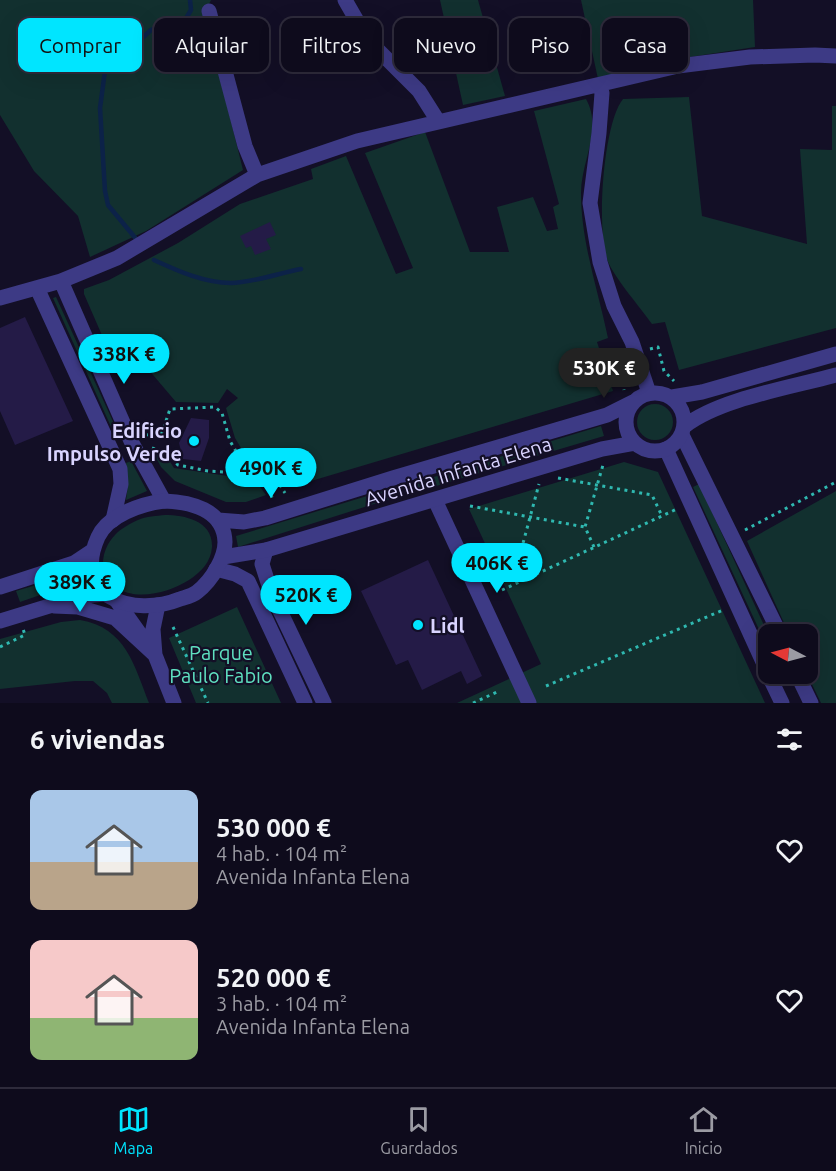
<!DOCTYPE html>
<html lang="es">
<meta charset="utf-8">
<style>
:root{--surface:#0e0b1c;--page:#171425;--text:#f1f3f6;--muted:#9b9ba3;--line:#2e2b3b;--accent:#00e5ff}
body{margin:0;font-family:Ubuntu,sans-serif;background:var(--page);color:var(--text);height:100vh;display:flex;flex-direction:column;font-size:22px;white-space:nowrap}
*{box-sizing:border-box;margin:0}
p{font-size:20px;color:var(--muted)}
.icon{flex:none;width:33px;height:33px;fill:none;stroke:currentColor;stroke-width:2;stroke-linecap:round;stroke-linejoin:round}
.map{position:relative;height:703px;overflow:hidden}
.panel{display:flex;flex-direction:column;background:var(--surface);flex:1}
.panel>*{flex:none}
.hud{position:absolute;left:18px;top:18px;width:801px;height:54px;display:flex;gap:12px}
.needle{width:39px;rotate:276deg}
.tools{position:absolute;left:758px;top:624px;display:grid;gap:12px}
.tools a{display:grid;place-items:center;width:60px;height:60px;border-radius:12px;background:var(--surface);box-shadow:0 6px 24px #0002,0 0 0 2px var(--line);font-size:30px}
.price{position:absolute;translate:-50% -51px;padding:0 14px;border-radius:21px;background:var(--accent);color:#111;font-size:20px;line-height:39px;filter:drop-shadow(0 2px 3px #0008)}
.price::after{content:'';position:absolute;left:50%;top:36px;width:18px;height:14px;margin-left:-9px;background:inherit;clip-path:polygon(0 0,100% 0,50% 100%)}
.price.on{background:#222;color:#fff}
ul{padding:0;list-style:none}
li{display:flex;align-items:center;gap:18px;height:150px;padding:0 30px}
li span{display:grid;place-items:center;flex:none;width:168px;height:120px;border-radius:12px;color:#555}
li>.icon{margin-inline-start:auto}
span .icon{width:72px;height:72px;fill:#fffc;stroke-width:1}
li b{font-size:26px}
h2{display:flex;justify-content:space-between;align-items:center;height:72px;padding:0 30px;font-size:26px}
.chip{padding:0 21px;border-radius:12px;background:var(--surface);box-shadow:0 6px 24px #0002,0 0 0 2px var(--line);font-size:21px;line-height:54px}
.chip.on{background:var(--accent);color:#111}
.menu{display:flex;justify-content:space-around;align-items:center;height:84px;border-top:2px solid var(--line);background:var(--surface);font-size:16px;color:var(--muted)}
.menu a{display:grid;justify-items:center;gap:3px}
.menu .on{color:var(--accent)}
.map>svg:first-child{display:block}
.green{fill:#12302f}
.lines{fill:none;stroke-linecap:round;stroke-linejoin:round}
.stream{stroke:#0c2248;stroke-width:4.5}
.building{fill:#241b47}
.path{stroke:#2fb8b0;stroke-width:3;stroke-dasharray:3 4.5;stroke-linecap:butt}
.minor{stroke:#3d3a85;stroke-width:15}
.tertiary{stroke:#3d3a85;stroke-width:15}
.poi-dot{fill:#00e5ff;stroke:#130f26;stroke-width:2}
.labels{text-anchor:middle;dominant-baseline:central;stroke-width:4.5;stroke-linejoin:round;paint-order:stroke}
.poi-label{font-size:20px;font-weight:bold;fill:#d9d4ff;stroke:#130f26;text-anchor:end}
.street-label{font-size:20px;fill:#d9d4ff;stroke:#130f26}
.park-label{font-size:20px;fill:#5fe0c0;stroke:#130f26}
</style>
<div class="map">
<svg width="836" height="703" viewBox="0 0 836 703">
<rect width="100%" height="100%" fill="#130f26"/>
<!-- green -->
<path class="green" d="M0,0H211L206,10L218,69L243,170L146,231L90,257L78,216L34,171L0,115Z
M440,0H478L505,96L463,105Z
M581,0H753L755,47L664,61L598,79Z
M689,97L702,216L807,244L800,149L832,150V106H836V328L679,370L665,322L652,324C640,307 618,282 609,264C595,235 603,123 623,99Z
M586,99C603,129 581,161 581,193C581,242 598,290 608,338L597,342L613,391L291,487L285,467L241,448L235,438L226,408L238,398L227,389L218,403L176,402L131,349L115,358L111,356L84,294V289L109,280L178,243L240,204L313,179L311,169L346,156L396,274L413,268L365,153L425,132L470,252H509L497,207L533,197L547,231L558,229L553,207L559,204L534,111Z
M56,297L121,439L117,440L53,298Z
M637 422a18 18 0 1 1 36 0a18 18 0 1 1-36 0Z
M601,426L604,436L416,492L414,483Z
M153,452L167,457L174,468L255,480L266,495L246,502H226L175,481L161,467Z
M131,461L147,491L126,500L128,485L126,463Z
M624,462L658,472L765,703H457L541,664L469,509Z
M699,484L768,634V649L693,487Z
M390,489L393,498L238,547L236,536Z
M836,491V703H821L807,674V634H789L747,541Z
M165,515C185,515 213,521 212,547C211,562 201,572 189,580C170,592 137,602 115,587C97,575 101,549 115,535C120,529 131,523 138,520C146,516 157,516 165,515Z
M80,570L86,587C63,585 41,595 20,602L16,591L70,575Z
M237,607L281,703H196L169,638Z
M80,620C126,628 134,665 149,703H112L107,693L93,681H75L0,689V639L61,622Z"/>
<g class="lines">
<!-- stream -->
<path class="stream" d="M137,240L108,205L105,191L100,108L105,71L114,54L140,40L151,30L185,20L191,10L190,0
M154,260C178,271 204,283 231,283C251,283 280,273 301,269"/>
</g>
<!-- building -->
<path class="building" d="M270,222L276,235L266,239L271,249L255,255L251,246L246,248L240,236Z
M25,317L73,421L15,445L0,411V328Z
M191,418L209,420V438L201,461L183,459L179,443Z
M428,560L482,676L467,684L461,671L422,690L408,660L396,665L361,591Z"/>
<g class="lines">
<!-- path -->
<path class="path" d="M650,349L658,347L664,371L674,381
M623,357L617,359L624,390
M145,435L162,433L170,409L215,407L222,413L230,441L240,458L272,473L285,493
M152,448L168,453L178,465L208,471L242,473L257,478L269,490L273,500
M558,478L652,495L662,516
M470,506L585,527
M745,530L836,482
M594,547L585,527L603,465
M528,578L519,558L539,484
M502,590L677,509
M173,627L208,703
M0,647L25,635L23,629
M546,686L723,610
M473,703L497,692"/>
<!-- minor -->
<path class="minor" d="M345,0L368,40L419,91L438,121
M209,11L245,146L257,175
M600,85L602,93L599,133L590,203L600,262L614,306L632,342L649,393
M61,281L131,441L164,501
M37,288L120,469L121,484L113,520
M0,298L61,281L117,258L257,175L357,141L678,66L750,57L815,55L836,56
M682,435L780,634
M666,449L768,673
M435,500L529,703
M266,550L262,564L271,592L324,703
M216,569L235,574L248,581L305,703
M116,600L155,655L174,703
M54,606L78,607L115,618L155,655
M155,655L153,629L158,605
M768,674L782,703
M797,674L811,703"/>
<!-- tertiary -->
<path class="tertiary" d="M626 422a29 29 0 1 1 58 0a29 29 0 1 1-58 0Z
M672,397L702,392L836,354
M685,426C719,399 793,387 836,375
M164,501C190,502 224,509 225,542C225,552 222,559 217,568C212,577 206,585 197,592C192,596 186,597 180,599C133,618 71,597 98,537C108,515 141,504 164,501Z
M218,520L244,522L265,518L393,478L607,415L633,402
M223,557L266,550L602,449L635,443
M0,587L74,563L92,551
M0,621L82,596L105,594"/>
</g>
<!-- markers -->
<g class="poi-dot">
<circle cx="194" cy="441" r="6"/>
<circle cx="418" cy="625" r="6"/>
</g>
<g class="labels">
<!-- poi labels -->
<g class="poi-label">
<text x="182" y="430">Edificio<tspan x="182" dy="23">Impulso Verde</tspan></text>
<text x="430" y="625" text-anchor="start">Lidl</text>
</g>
<!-- street labels -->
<g class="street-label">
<text transform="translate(458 471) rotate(-17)">Avenida Infanta Elena</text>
</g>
<!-- park labels -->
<g class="park-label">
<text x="221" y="652">Parque<tspan x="221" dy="23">Paulo Fabio</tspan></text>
</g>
</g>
</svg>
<div class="tools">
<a><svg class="needle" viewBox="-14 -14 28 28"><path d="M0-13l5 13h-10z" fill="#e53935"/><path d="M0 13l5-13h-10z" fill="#9b9ba3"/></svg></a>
</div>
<b class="price" style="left:124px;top:385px">338K €</b>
<b class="price on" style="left:604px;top:399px">530K €</b>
<b class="price" style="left:271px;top:499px">490K €</b>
<b class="price" style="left:497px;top:594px">406K €</b>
<b class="price" style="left:80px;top:613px">389K €</b>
<b class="price" style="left:306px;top:626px">520K €</b>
<div class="hud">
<a class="chip on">Comprar</a>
<a class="chip">Alquilar</a>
<a class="chip">Filtros</a>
<a class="chip">Nuevo</a>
<a class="chip">Piso</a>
<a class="chip">Casa</a>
</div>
</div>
<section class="panel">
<h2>6 viviendas<svg class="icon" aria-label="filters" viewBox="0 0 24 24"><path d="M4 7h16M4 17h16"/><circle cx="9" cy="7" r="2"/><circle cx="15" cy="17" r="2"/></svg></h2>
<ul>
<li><span style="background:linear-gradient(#a9c7e8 60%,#b9a48a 0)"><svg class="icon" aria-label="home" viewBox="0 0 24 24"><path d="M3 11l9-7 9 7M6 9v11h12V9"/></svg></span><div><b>530 000 €</b><p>4 hab. · 104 m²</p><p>Avenida Infanta Elena</p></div><svg class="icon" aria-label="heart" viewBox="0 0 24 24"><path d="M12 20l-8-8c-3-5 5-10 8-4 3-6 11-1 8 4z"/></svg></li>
<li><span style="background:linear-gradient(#f6c9c9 65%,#8fb573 0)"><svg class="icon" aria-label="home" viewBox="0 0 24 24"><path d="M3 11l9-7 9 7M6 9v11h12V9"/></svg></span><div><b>520 000 €</b><p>3 hab. · 104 m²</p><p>Avenida Infanta Elena</p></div><svg class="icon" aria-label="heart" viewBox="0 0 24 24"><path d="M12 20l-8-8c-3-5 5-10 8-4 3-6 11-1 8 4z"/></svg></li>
</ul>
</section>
<nav class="menu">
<a class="on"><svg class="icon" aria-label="map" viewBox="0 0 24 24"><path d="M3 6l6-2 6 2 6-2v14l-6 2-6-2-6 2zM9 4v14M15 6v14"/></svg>Mapa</a>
<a><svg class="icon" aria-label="saved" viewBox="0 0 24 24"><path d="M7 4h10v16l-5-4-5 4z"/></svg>Guardados</a>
<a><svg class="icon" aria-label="home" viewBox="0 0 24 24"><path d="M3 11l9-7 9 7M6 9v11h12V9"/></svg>Inicio</a>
</nav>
